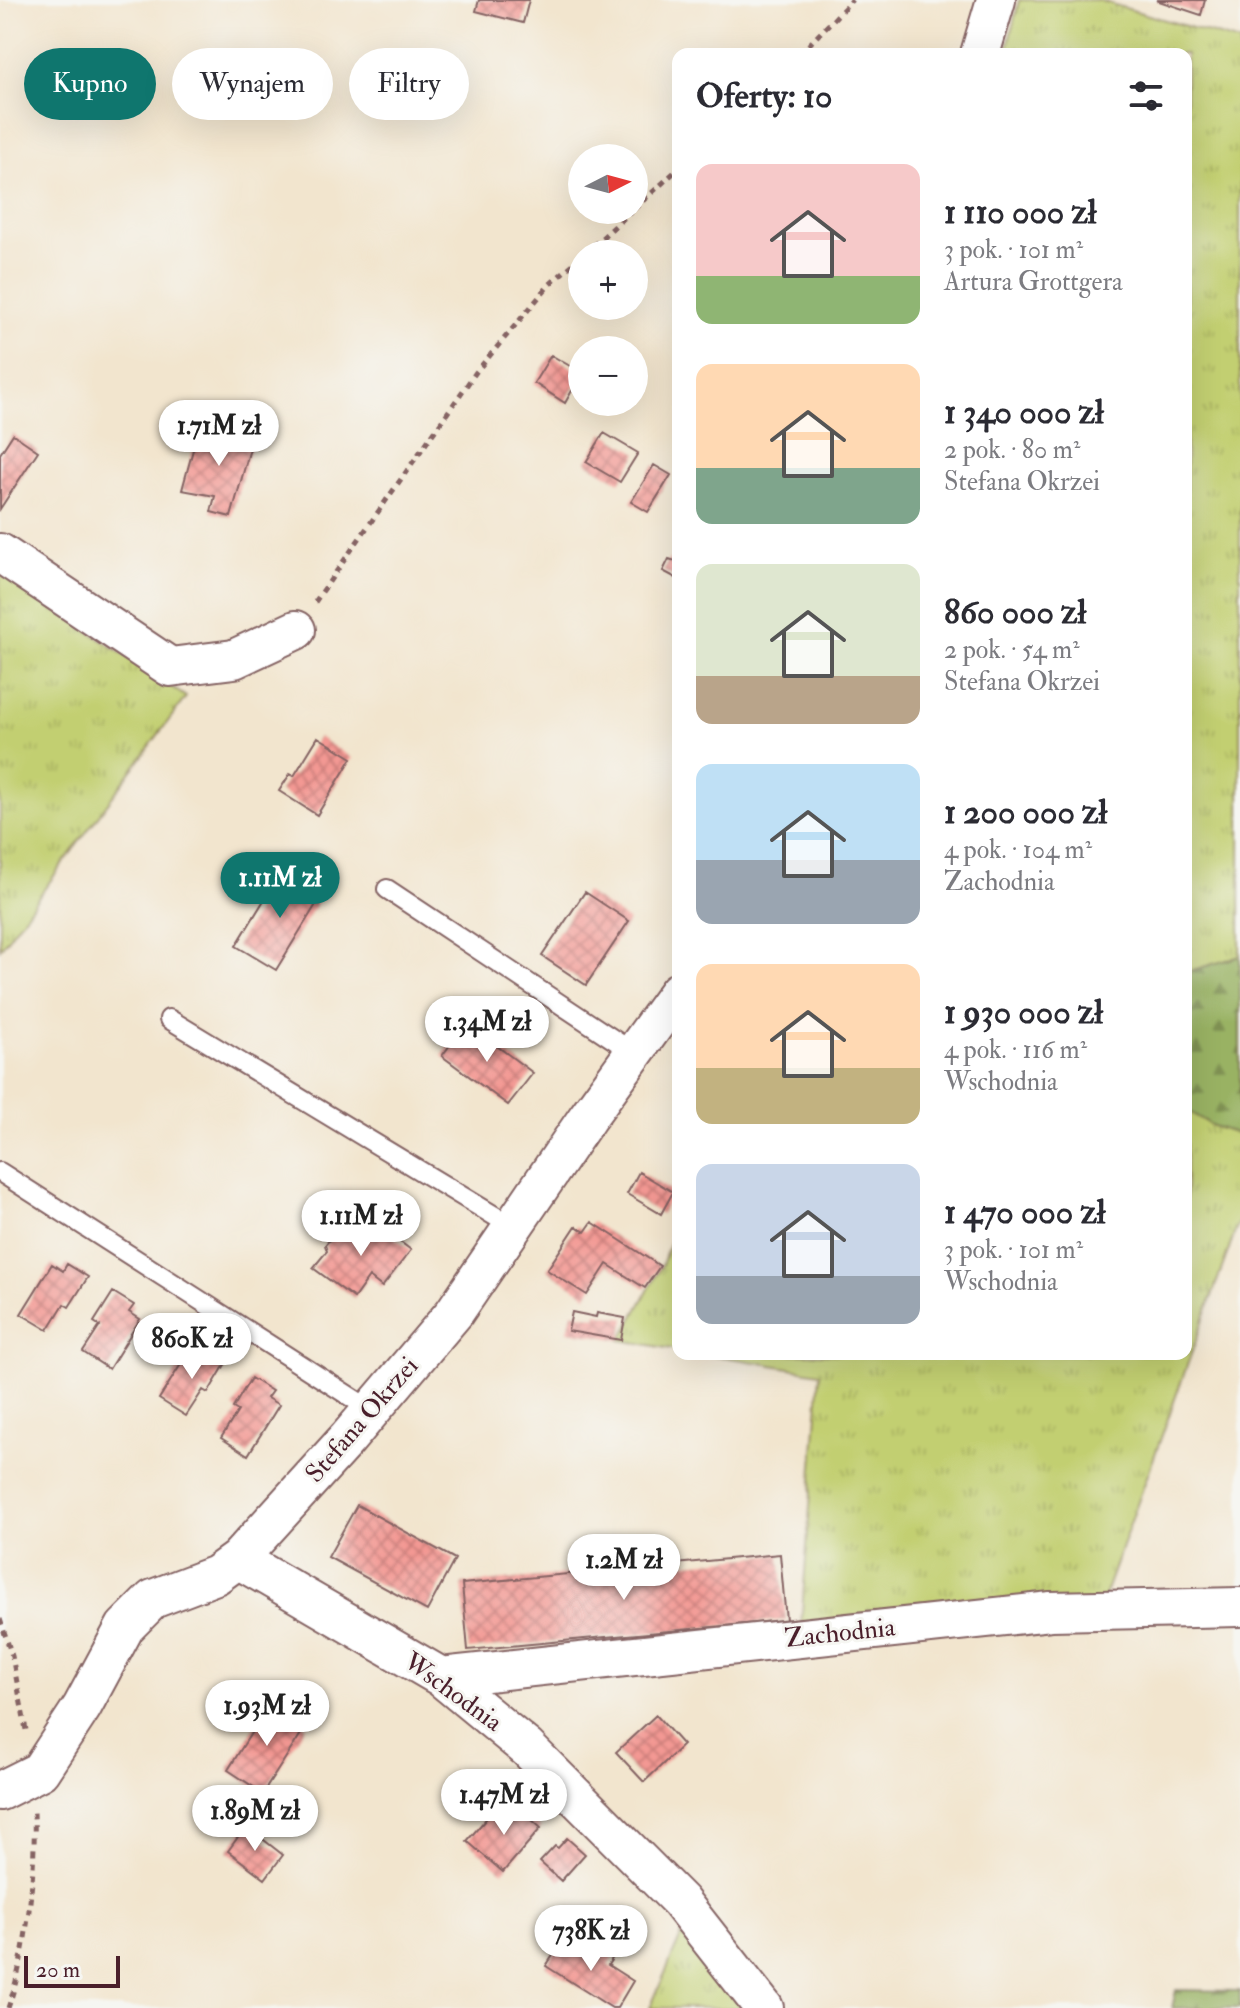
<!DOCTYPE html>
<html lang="pl">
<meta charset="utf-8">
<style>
:root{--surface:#fff;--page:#f2f2f3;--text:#2b2b33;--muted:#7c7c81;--accent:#0f766e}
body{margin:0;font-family:"IM FELL Double Pica",serif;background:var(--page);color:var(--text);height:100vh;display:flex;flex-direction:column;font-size:30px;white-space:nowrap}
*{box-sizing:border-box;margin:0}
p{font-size:26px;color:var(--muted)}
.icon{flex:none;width:44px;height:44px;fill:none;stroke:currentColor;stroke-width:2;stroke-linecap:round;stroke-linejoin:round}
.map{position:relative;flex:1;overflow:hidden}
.details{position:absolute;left:672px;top:48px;width:520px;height:1312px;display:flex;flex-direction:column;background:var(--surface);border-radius:16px;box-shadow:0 8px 32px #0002}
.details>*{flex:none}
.hud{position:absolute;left:24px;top:48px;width:528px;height:72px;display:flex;gap:16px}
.needle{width:52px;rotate:84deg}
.tools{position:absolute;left:568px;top:144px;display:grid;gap:16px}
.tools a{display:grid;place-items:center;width:80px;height:80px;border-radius:50%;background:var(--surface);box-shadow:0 8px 32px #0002;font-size:40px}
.scale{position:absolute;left:24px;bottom:20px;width:96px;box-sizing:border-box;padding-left:8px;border:4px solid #4a1f2b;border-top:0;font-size:22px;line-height:28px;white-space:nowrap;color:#4a1f2b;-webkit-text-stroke:6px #f6f6f2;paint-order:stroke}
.price{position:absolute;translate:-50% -68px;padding:0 18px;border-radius:28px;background:#fff;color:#222;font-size:26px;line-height:52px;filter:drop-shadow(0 2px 4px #0008)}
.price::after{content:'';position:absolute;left:50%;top:48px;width:24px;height:18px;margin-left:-12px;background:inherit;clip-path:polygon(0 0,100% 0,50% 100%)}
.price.current{background:var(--accent);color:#fff}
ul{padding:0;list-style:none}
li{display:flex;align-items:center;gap:24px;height:200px;padding:0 24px}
li span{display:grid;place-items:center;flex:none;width:224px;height:160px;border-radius:16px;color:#555}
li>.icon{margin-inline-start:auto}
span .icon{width:96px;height:96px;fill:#fffc;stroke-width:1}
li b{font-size:34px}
h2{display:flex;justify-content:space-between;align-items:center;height:96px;padding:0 24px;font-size:34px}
.pill{padding:0 28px;border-radius:36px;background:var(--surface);box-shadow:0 8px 32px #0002;font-size:28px;line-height:72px}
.pill.current{background:var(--accent);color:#fff}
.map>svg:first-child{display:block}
.grass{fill:url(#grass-tufts);stroke:#86774e;stroke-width:2}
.forest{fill:url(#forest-firs);stroke:#726847;stroke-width:2}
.building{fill:url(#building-cross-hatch)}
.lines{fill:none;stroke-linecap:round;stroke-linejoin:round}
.lane-casing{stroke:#856464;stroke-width:22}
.street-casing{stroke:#856464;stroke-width:42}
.path{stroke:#856464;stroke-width:5;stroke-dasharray:6 6;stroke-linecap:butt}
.lane{stroke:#fff;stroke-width:18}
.street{stroke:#fff;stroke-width:38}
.labels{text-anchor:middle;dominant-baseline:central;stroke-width:6;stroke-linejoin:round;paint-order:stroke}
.street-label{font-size:26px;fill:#4a1f2b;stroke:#f6f6f2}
</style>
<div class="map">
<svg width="1240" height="2008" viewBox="0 0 1240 2008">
<defs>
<pattern id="grass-tufts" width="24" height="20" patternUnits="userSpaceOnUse" patternTransform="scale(2)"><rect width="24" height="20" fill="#c2cf71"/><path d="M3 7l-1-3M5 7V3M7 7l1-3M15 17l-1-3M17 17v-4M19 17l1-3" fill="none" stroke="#a8b162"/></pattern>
<pattern id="forest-firs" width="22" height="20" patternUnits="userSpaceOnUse" patternTransform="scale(2)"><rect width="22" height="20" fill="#99b263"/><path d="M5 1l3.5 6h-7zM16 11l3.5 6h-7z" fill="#7f9052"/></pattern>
<pattern id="building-cross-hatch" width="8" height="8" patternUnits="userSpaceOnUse" patternTransform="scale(2)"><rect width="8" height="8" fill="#f39893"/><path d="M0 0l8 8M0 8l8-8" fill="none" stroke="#c77b78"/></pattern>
</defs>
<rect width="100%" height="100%" fill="#f6f6f2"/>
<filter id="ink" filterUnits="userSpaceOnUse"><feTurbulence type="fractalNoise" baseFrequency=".0125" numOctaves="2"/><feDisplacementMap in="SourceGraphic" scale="16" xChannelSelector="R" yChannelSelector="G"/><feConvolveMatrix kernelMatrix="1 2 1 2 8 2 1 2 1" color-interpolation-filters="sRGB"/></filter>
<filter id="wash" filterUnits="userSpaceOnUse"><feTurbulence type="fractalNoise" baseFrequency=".006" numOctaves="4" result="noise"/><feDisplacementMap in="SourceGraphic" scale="32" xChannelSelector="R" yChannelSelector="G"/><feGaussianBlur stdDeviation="1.8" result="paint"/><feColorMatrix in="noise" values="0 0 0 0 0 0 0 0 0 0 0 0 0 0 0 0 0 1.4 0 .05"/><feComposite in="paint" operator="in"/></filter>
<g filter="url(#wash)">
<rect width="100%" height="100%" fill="#f2e5ce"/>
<!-- grass -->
<path class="grass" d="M1019,0H1098L1240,42V1218L1102,1602L801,1626L820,1373L706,1354H1186V54H1006Z
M0,571L186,697L0,949Z
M678,1218V1350L621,1340L662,1265Z
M682,1934L742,2008H650Z"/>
<!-- forest -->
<path class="forest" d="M1240,956V1135L1213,1126L1186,1110V972Z
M1176,1990L1240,1991V2008H1172Z"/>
<g id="blocks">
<!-- building -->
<path class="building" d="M479,0H529L523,23L476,11Z
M1156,0H1205L1201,15Z
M551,355L582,373L565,403L534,383Z
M224,426L254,434L231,517L211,512L215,496L182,490L197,435L219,442Z
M604,433L638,453L620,482L586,462Z
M13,434L38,451L0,509V454Z
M654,465L671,475L648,512L631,502Z
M669,559L678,562V579L663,571Z
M318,737L352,758L317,815L279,791L290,774L294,776Z
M283,869L323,893L276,970L236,946Z
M585,892L629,921L586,985L542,956Z
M466,1023L533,1073L508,1105L442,1056Z
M639,1172L673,1192L661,1214L627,1194Z
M350,1220L376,1238L383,1229L411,1250L382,1287L369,1277L354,1298L313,1268L327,1251L325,1245L331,1238L337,1237Z
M592,1222L660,1266L645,1288L607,1264L587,1295L547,1270L576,1226L585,1232Z
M52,1264L63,1271L67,1264L88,1277L69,1307L64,1304L48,1330L21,1314Z
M113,1292L134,1305L129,1312L140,1319L109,1369L83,1352L100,1326L94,1322Z
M572,1312L596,1317L597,1313L625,1318L621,1340L568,1331Z
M190,1350L201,1357L206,1350L226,1363L208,1393L203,1390L186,1416L159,1399Z
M251,1378L272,1391L267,1398L279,1405L248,1455L221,1438L238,1411L233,1408Z
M357,1505L455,1559L427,1611L328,1557Z
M780,1554L786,1620L468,1650L462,1584Z
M270,1703L306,1726L263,1793L228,1770Z
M656,1715L683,1745L644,1782L616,1752Z
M498,1805L513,1819L521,1810L541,1828L503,1872L467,1841Z
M246,1826L283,1855L265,1879L228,1851Z
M567,1838L585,1854L561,1881L540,1862L555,1846L558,1848Z
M564,1939L590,1955L592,1951L600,1949L613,1957L608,1965L633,1981L617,2008H612L546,1966Z"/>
</g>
</g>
<g filter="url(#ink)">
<use href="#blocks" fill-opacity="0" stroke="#856464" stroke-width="2"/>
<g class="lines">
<defs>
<path id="lane" d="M387,889L634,1053
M169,1019L513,1227
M0,1172L371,1410"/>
<path id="street" d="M980,54L996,0
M0,553L170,667L234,659L296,630
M238,1559L441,1677L527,1748L680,1901L764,2008
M441,1677L1051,1611L1240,1607
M0,1791L40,1771L82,1707L125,1627L153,1599L216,1575L238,1559L348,1438L454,1313L587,1118L678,992"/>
</defs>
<!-- lane casing -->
<use href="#lane" class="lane-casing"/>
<!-- street casing -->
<use href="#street" class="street-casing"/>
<!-- path -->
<path class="path" d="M800,54L852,0
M634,209L678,169
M584,254L633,210
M315,602L476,372L550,284L582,256
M0,1619L12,1656L26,1730
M8,2008C27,1953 36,1870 34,1812"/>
<!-- lane -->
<use href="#lane" class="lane"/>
<!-- street -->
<use href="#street" class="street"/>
</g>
</g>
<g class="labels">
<!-- street labels -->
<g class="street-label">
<text transform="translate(362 1420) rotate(-49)">Stefana Okrzei</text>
<text transform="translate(840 1633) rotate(-6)">Zachodnia</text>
<text transform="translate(453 1692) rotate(36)">Wschodnia</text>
</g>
</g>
</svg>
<div class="tools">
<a><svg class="needle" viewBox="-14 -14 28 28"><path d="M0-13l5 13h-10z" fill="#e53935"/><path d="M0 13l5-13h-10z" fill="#7c7c81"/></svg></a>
<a>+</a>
<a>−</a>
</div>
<div class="scale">20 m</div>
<b class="price" style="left:219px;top:468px">1.71M zł</b>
<b class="price current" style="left:280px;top:920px">1.11M zł</b>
<b class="price" style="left:487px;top:1064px">1.34M zł</b>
<b class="price" style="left:361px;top:1258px">1.11M zł</b>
<b class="price" style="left:192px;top:1381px">860K zł</b>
<b class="price" style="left:624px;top:1602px">1.2M zł</b>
<b class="price" style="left:267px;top:1748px">1.93M zł</b>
<b class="price" style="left:504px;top:1837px">1.47M zł</b>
<b class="price" style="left:255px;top:1853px">1.89M zł</b>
<b class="price" style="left:591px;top:1973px">738K zł</b>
<div class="hud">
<a class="pill current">Kupno</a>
<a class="pill">Wynajem</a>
<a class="pill">Filtry</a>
</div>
<section class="details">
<h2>Oferty: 10<svg class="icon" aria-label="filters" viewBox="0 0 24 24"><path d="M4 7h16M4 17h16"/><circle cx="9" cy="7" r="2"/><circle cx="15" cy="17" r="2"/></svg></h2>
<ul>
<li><span style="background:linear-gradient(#f6c9c9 70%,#8fb573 0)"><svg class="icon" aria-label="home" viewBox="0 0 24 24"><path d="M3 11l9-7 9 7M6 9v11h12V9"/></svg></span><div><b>1 110 000 zł</b><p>3 pok. · 101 m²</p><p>Artura Grottgera</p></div></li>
<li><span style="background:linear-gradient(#ffd9b3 65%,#7fa58c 0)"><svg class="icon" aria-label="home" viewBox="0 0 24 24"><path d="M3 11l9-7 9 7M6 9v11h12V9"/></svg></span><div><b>1 340 000 zł</b><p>2 pok. · 80 m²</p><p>Stefana Okrzei</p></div></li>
<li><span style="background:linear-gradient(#dfe7d0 70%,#b9a48a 0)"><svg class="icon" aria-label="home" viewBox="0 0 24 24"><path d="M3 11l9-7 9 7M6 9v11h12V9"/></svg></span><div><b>860 000 zł</b><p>2 pok. · 54 m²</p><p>Stefana Okrzei</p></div></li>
<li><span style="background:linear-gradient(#bfe0f5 60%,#9aa5b1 0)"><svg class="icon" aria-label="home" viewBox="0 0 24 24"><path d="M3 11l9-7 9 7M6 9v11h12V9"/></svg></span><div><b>1 200 000 zł</b><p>4 pok. · 104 m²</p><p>Zachodnia</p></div></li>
<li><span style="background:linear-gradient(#ffd9b3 65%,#c2b280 0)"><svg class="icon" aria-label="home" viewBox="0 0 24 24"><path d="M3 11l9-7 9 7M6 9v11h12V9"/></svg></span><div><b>1 930 000 zł</b><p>4 pok. · 116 m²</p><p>Wschodnia</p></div></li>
<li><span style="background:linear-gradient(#c9d6e8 70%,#9aa5b1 0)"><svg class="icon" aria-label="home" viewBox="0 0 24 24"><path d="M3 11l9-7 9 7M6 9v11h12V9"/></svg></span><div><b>1 470 000 zł</b><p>3 pok. · 101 m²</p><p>Wschodnia</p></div></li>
</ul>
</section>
</div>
